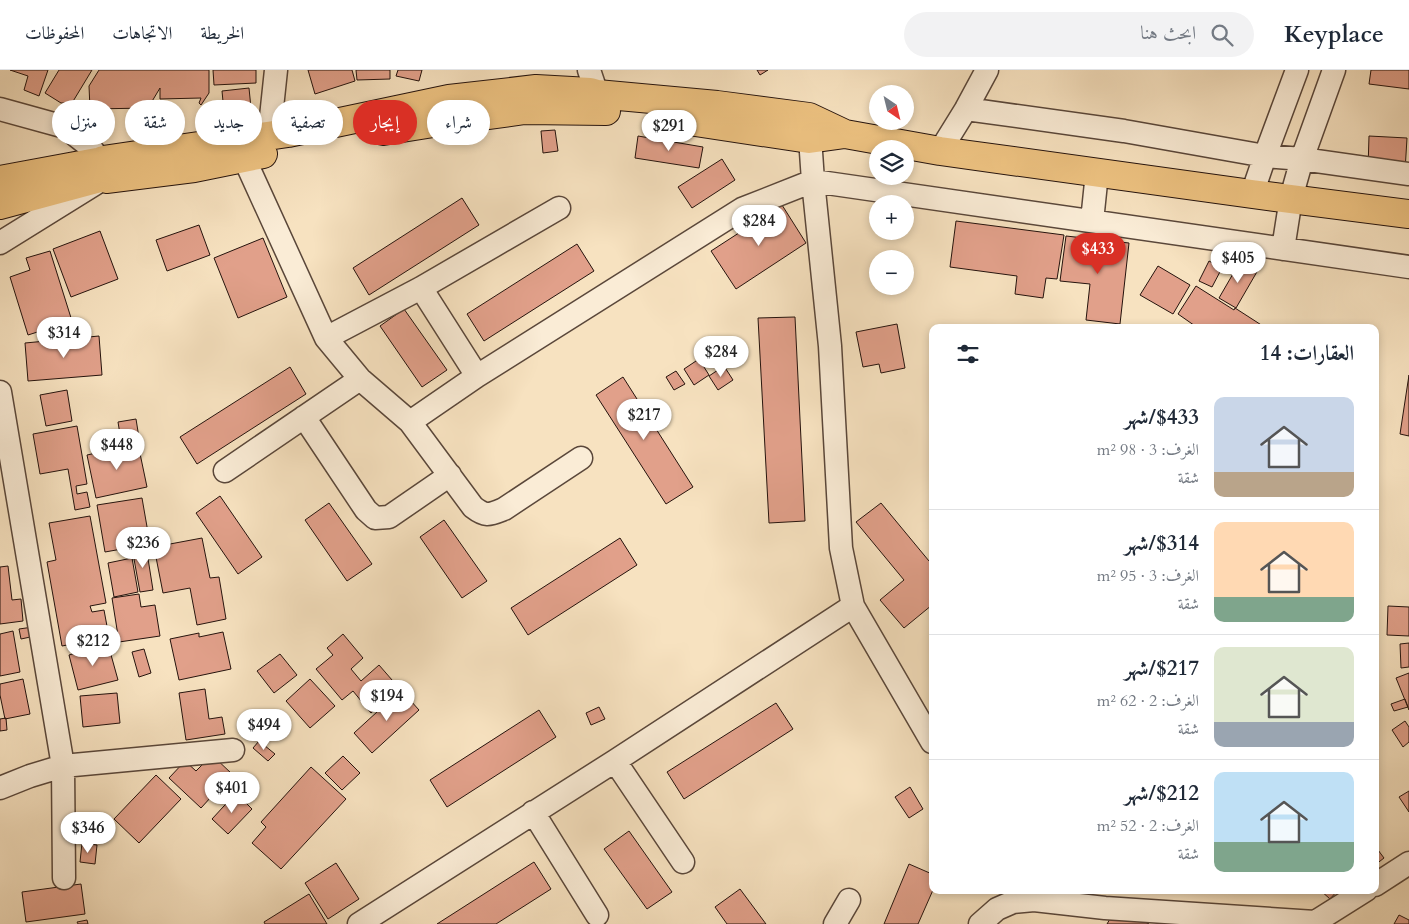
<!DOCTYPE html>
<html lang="ar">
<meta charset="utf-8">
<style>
:root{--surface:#fff;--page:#f2f2f3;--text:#1f2937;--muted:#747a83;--line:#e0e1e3;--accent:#d93025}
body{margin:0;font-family:Cardo,Amiri,serif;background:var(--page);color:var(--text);direction:rtl;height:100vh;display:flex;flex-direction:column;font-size:19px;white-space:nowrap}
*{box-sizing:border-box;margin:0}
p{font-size:16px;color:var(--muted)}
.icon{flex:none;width:28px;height:28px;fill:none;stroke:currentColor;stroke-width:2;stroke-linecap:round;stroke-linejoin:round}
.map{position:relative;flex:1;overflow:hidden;direction:ltr}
.details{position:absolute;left:929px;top:254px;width:450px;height:570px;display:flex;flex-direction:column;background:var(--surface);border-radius:10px;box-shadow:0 2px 8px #0003;direction:rtl}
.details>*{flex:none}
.hud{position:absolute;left:15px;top:30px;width:475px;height:45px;direction:rtl;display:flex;gap:10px}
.needle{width:32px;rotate:145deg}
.fabs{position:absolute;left:869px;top:15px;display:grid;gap:10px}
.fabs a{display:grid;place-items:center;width:45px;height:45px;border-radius:50%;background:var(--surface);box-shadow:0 2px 8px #0003;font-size:25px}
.price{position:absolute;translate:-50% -42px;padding:0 11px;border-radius:18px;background:#fff;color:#222;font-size:16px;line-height:32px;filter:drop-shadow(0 1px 2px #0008)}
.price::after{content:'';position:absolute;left:50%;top:30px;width:15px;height:11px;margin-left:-8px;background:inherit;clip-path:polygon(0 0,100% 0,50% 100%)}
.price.on{background:var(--accent);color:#fff}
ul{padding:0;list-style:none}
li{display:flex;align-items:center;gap:15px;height:125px;padding:0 25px}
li+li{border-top:1px solid var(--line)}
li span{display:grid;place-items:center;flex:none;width:140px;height:100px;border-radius:10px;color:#555}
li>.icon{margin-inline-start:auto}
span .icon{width:60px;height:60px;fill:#fffc;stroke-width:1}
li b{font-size:21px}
h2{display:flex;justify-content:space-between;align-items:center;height:60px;padding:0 25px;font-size:21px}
.pill{padding:0 18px;border-radius:22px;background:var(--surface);box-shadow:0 2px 8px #0003;font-size:18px;line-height:45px}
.pill.on{background:var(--accent);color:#fff}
header{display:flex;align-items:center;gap:30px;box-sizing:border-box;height:70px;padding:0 25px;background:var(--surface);border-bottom:1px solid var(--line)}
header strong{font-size:24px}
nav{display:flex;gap:28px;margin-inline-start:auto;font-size:18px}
.search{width:350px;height:45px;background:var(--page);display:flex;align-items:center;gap:12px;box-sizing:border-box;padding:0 18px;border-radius:28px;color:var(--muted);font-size:19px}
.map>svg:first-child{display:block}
.building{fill:#e1a08a;stroke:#25130d}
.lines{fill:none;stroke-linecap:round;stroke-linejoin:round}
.minor-casing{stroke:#5a473a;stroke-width:25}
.major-casing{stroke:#25130d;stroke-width:30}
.minor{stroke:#faecd6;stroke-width:22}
.major{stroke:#ecc180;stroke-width:28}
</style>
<header>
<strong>Keyplace</strong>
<div class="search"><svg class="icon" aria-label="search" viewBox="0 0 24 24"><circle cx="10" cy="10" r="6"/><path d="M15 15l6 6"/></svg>ابحث هنا</div>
<nav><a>الخريطة</a><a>الاتجاهات</a><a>المحفوظات</a></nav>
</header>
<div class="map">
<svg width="1409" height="854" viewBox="0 0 1409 854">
<rect width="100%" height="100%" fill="#f7e2c0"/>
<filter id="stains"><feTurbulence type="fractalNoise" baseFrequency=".004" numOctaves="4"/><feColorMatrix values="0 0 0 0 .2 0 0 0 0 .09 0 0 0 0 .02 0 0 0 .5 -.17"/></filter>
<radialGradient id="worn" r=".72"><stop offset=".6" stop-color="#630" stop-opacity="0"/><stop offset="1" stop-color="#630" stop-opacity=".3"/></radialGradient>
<!-- building -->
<path class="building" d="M10,0H48L39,26L24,20L28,6Z
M59,0H92L72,33H61L45,23Z
M99,0H209V23L201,35L199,33L201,28L160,29V18L148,38L90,39L89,16Z
M213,0H256V13L214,15Z
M308,0H352L355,11L315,24Z
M356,0H390V9L357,10Z
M398,0H422L419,11L396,6Z
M757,0H768L760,5Z
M1371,0H1409V19L1369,14Z
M249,18L251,38L224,42L222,21Z
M555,60L558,81L543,83L541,61Z
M638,66L703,77L699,98L635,88Z
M1369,66L1407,68L1405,101L1368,99Z
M722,89L735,110L692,138L678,117Z
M462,128L479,155L369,225L353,198Z
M782,135L806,173L736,219L711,181Z
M956,151L1064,165L1057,209L1046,208L1043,228L1015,224L1017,206L950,197Z
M199,155L210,185L167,201L156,170Z
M100,161L118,209L71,227L53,179Z
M1066,166L1129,173L1120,254L1086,250L1090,214L1060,211Z
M263,168L287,227L238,248L214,188Z
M577,174L594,201L484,271L467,244Z
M50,181L72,251L28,265L10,207L30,200L26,188Z
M1241,190L1258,200L1236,238L1219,228Z
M1209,191L1222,198L1212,217L1199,211Z
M1158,196L1190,215L1173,244L1140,225Z
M1196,216L1234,240L1235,238L1266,258H1198L1178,244Z
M404,239L447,300L422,317L380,256Z
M795,247L805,451L769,453L758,248Z
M897,254L905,298L881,303L879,294L863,297L856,262Z
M99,266L102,305L28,311L25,273Z
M699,289L709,305L694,315L684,299Z
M724,296L733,310L718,320L709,306Z
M290,297L306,324L197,394L180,367Z
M676,301L685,314L674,320L666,307Z
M1409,305V366L1400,364Z
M623,307L693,417L666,434L596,325Z
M67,320L72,351L46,356L40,325Z
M136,349L140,374L122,377L118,352Z
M77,356L87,414L76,416L77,424L87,422L90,437L75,440L68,399L40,404L33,364Z
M138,374L147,417L96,428L87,385Z
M220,426L262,487L238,504L196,443Z
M142,428L150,474L105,482L97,435Z
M329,433L372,494L347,511L305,450Z
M881,433L929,491L932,488V535L904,558L880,530L904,510L856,452Z
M90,446L106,533L90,536L92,542L104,540L109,567L62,576L47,492L56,490L49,453Z
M444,450L487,511L462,528L420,467Z
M202,468L210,508L219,507L226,549L197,555L190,518L163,523L154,477Z
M620,468L637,495L528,565L511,538Z
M146,476L153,520L140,522L132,478Z
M132,488L138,522L114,527L108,493Z
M8,496L12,530L21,529L23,551L0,554V497Z
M139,524L141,537L155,535L160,566L119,572L112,528Z
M1388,536L1409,537V566L1387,565Z
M33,557L35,566L21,569L19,559Z
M13,561L20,602L0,606V564Z
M223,562L231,599L179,610L170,569L199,563V567Z
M343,564L363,588L351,599L361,611L379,595L399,618L371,643L353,621L342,630L316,599L333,585L327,578Z
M1409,573V597L1401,598L1400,574Z
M108,574L118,610L78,620L69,585Z
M144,579L151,603L139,607L132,582Z
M280,584L297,605L274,623L257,601Z
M1409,603V640L1396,608Z
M23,609L30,644L5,649L0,625V614Z
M310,609L335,636L310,658L286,631Z
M205,619L209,649L222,647L225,664L186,670L179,623Z
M401,620L419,640L372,683L354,663Z
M117,623L120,653L83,657L80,626Z
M1405,629L1408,637L1394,641L1391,634Z
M776,633L793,659L684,729L667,702Z
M599,637L605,649L591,655L586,643Z
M539,640L556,667L447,737L430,710Z
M6,648L7,660L0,661V649Z
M1405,651L1409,657V672L1403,677L1392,660Z
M259,671L275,684L268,691L253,678Z
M212,685L232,704L201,738L169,708L185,691L196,701Z
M343,686L360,703L342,720L325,703Z
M311,697L346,729L281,799L252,773L266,757L261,752Z
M156,705L181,729L139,773L114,749Z
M910,717L923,739L909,748L895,727Z
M1409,721V742L1399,727Z
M236,723L252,739L228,764L212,749Z
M629,761L672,822L647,839L604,779Z
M82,773L97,775L95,794L80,792Z
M1375,776L1384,788L1375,795Z
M534,792L551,819L496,854H437Z
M336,793L359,829L328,849L305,813Z
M909,794L932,804L933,820L918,854H884Z
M81,814L85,844L26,852L22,822Z
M740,819L766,854H727L715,837Z
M1320,820H1338L1330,829Z
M309,824L327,854H265L264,852Z
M1117,837L1149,854H1107Z
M1399,845L1409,850V854H1394Z
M87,850L88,854H78L77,852Z"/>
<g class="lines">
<defs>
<path id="minor" d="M589,0L597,24V39
M0,39L65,57L89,76L100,90
M966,39L1124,61L1265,86L1302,89L1409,104
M269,66L276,0
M239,74L244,88L326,268L360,309L410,352L473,437C486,447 489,445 504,439L581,388
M940,81L966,39L987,0
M1252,124L1265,86L1297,0
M1092,151L1097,103
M0,173L95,114
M1283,179L1291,128L1302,89L1334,0
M421,218L477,306
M326,268L421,218L559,138
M0,322L63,696L64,808
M304,347L366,440L375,448L389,447L450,405
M410,352L477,306L742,139L813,111L809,53
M225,401L360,309
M932,672L853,536L841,478L830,276L813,111L1409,197
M615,691L683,792
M0,718L30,706L63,696L233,680
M533,742L597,845
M1375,815L1409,793
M359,854L615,691L853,536
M835,854L849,830
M980,854L997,839L1013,832L1034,830L1105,838L1315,852L1366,820"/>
<path id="major" d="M669,48L809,69L845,64
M383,61L452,50L525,40L606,41
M103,90L288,63L449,29L536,19L590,22L597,24L717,35L809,47L845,64L940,81L1252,124L1409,144
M106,109L194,98L263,84
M0,110L97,92
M0,135L100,108C109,110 116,103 112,94"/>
</defs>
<!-- minor casing -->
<use href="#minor" class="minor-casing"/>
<!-- major casing -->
<use href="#major" class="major-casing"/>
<!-- minor -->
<use href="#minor" class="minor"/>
<!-- major -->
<use href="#major" class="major"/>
</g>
<rect width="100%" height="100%" filter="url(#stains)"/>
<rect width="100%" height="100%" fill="url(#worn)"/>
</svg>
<div class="fabs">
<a><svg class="needle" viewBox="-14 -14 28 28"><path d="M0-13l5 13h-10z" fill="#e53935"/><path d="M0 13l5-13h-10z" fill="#747a83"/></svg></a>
<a><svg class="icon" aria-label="layers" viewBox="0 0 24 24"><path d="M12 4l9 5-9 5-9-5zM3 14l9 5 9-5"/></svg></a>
<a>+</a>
<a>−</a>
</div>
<b class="price" style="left:669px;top:82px">$291</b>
<b class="price" style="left:759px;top:177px">$284</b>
<b class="price on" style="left:1098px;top:205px">$433</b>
<b class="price" style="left:1238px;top:214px">$405</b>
<b class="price" style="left:64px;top:289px">$314</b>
<b class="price" style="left:721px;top:308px">$284</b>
<b class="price" style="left:644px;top:371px">$217</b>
<b class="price" style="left:117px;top:401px">$448</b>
<b class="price" style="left:143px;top:499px">$236</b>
<b class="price" style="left:93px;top:597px">$212</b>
<b class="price" style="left:387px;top:652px">$194</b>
<b class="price" style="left:264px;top:681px">$494</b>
<b class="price" style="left:232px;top:744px">$401</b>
<b class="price" style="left:88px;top:784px">$346</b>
<div class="hud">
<a class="pill">شراء</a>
<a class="pill on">إيجار</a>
<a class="pill">تصفية</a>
<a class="pill">جديد</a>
<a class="pill">شقة</a>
<a class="pill">منزل</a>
</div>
<section class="details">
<h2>العقارات: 14<svg class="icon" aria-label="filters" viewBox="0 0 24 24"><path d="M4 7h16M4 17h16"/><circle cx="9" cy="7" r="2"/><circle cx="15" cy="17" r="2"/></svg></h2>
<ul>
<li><span style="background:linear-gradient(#c9d6e8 75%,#b9a48a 0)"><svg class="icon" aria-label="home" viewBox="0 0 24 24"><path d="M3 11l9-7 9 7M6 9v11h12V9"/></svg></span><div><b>$433/شهر</b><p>الغرف: 3 · 98 m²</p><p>شقة</p></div></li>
<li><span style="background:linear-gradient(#ffd9b3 75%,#7fa58c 0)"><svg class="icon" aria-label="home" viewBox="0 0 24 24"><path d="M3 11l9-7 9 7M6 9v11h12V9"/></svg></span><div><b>$314/شهر</b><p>الغرف: 3 · 95 m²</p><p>شقة</p></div></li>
<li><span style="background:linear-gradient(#dfe7d0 75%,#9aa5b1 0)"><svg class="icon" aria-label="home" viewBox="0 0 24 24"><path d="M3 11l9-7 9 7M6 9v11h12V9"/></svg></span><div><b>$217/شهر</b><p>الغرف: 2 · 62 m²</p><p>شقة</p></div></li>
<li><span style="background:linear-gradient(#bfe0f5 70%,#7fa58c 0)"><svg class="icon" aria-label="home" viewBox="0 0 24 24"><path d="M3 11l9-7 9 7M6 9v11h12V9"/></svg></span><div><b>$212/شهر</b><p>الغرف: 2 · 52 m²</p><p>شقة</p></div></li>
</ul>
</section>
</div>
